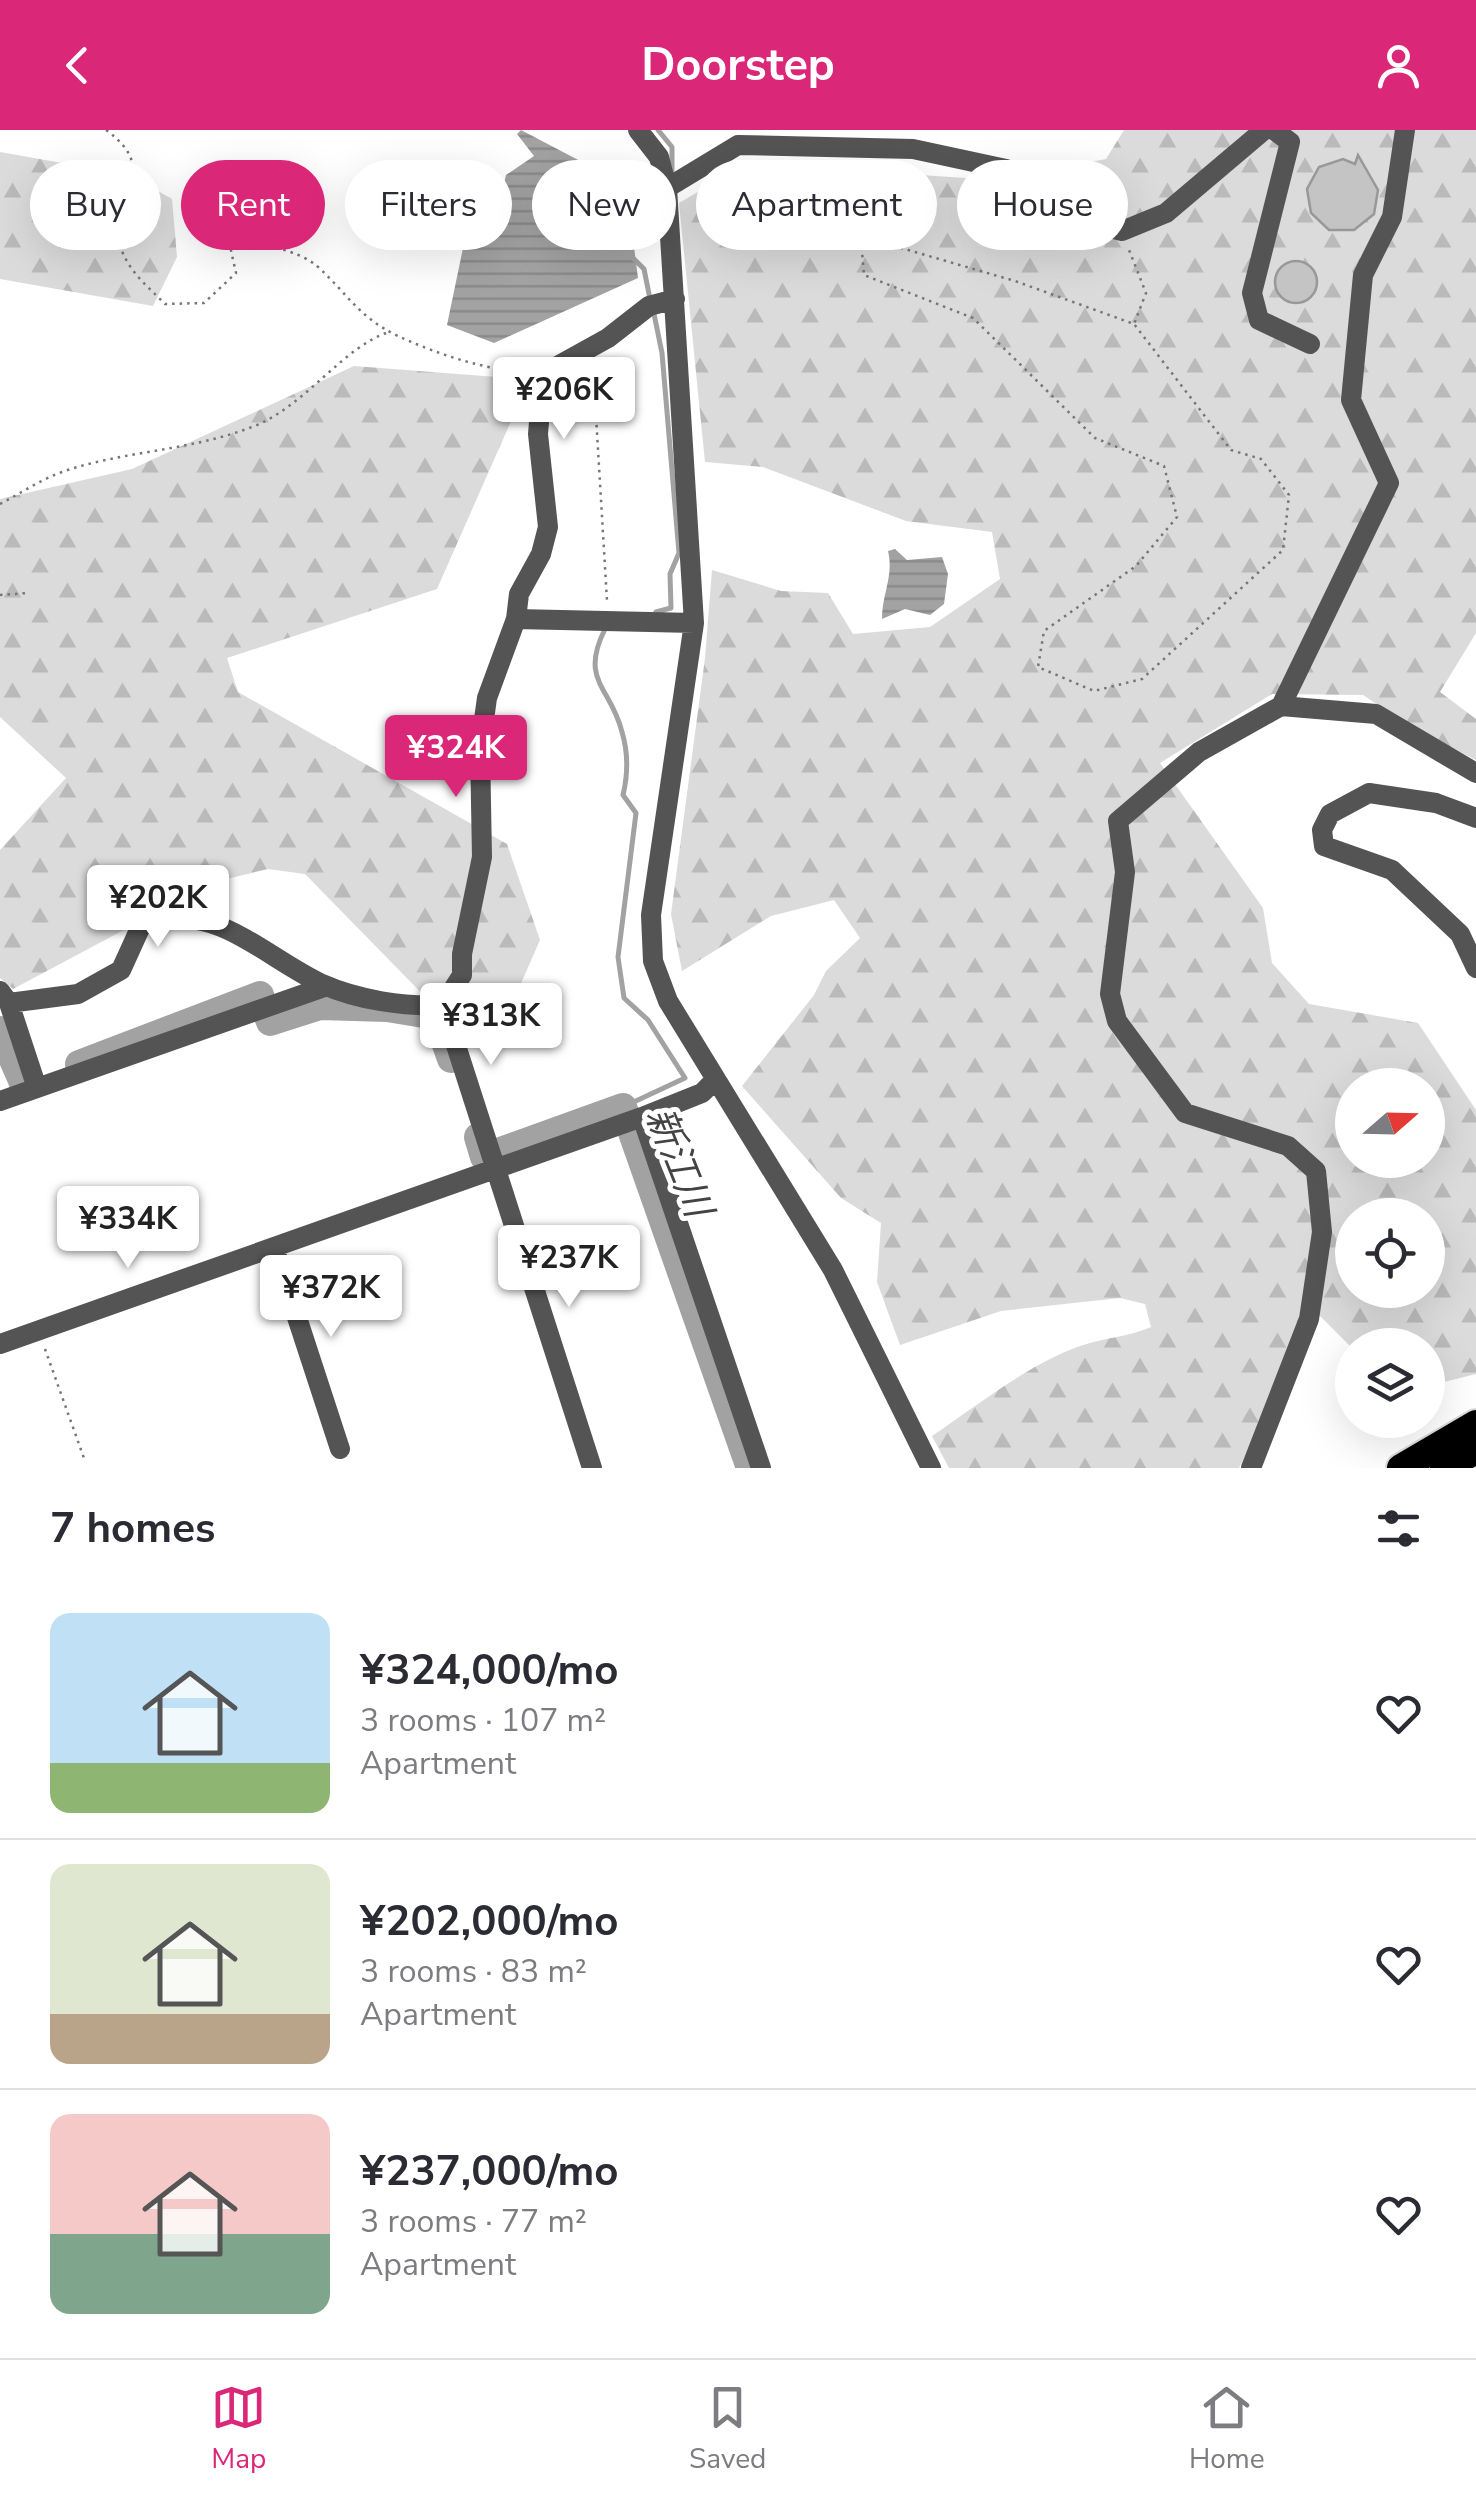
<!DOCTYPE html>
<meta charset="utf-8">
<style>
:root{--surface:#fff;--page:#f7f7f7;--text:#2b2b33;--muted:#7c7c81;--line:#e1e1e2;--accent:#db2777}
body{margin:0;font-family:"Nunito Sans","Noto Sans JP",sans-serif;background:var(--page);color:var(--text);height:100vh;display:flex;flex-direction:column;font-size:38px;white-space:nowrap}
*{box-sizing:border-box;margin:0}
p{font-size:32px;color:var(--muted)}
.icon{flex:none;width:55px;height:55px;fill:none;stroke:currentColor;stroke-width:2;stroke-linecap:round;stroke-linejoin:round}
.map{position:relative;height:1338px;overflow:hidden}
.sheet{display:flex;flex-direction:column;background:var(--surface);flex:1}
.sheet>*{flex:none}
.top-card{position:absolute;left:30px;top:30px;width:1418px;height:90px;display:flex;gap:20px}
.needle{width:65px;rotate:70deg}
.tools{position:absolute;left:1335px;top:938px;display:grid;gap:20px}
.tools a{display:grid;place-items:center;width:110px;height:110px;border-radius:50%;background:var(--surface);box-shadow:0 10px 40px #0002;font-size:50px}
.price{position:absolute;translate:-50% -85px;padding:0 22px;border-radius:10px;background:#fff;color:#222;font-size:32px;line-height:65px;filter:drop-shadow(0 2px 5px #0008)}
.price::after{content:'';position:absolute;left:50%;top:60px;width:30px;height:22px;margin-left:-15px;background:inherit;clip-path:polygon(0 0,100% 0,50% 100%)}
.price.on{background:var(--accent);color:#fff}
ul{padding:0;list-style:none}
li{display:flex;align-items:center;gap:30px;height:250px;padding:0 50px}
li+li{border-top:2px solid var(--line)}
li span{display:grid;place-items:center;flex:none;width:280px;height:200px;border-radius:20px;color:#555}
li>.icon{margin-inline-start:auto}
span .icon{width:120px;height:120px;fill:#fffc;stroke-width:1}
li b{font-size:42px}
h2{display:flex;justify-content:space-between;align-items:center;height:120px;padding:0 50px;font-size:42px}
.pill{padding:0 35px;border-radius:45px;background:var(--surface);box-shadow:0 10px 40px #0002;font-size:35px;line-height:90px}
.pill.on{background:var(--accent);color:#fff}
header{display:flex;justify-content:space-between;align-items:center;height:130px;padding:0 50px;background:var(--accent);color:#fff;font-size:45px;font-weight:700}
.tabs{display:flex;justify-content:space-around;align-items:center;height:140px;border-top:2px solid var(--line);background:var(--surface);font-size:28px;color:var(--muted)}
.tabs a{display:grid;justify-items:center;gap:5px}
.tabs .on{color:var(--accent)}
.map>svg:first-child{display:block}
.forest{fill:url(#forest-firs);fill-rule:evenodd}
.water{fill:url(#water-rules)}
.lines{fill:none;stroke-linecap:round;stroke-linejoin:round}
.stream{stroke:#a2a2a2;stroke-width:5}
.river{stroke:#a2a2a2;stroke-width:28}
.building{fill:#c4c4c4;stroke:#989898;stroke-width:2.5}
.highway-casing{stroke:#dbdbdb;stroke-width:32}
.path{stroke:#767676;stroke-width:2.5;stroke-dasharray:2.5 5;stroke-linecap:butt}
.minor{stroke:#545454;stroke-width:20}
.highway{stroke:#000;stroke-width:28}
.labels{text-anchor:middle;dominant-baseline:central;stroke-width:10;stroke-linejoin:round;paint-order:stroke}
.water-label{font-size:38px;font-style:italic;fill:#434343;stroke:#fff}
</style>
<header><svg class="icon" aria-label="back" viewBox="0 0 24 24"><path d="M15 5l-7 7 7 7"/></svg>Doorstep<svg class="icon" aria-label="person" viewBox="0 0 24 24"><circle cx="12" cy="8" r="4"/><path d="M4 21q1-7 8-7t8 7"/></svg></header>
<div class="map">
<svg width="1476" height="1338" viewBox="0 0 1476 1338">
<defs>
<pattern id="forest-firs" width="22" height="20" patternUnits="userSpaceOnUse" patternTransform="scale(2.5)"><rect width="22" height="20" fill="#dbdbdb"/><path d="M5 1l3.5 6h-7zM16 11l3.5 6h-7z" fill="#bababa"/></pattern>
<pattern id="water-rules" width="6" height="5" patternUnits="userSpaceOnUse" patternTransform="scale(2.5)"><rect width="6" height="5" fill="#a2a2a2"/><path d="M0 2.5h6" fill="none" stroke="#8a8a8a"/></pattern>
</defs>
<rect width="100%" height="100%" fill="#fff"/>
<!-- forest -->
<path class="forest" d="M1124,0H1476V503L1440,562L1476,589V630L1414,599L1363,565L1272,564L1160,633L1263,778L1272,833L1309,874L1418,893L1476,980V1244L1428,1256V1215L1352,1218L1306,1172L1262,1290L1239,1338H949L932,1306C978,1275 1036,1228 1090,1213C1111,1207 1130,1206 1151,1197L1145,1174L1120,1168L1001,1181L900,1215L877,1152L881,1093L841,1068L742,956L814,865L826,841L860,808L834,770L771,786L682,841L671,784L705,528L712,440L781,461L828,463L853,504L930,497L1000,449L992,402L906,391L763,337L705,332L679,73L746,34L998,50L1106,29ZM1352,955H1428V1030H1352ZM1352,1085H1428V1160H1352Z
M0,22L130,45L172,69L177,127L153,176L0,149Z
M354,236L510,248L516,280L437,459L227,528L238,562L507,714L540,810L515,867L442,884L305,744L268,739L214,752L13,859L0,848V720L66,648L0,587V369L132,339Z"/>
<!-- water -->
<path class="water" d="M521,0L626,55L638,148L494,213L447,195L463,118L496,86L506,45L534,26L517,4Z
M895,419L907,430L942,427L948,444L944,474L930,485L905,479L882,489C882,463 894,447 888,421Z"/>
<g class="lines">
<!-- stream -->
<path class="stream" d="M658,0L672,17V41
M631,126L644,139L650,169
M653,179L662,223L679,423L670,444L671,478L656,482
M605,499C579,551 611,557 622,602C628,622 628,644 623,665L636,683L618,827L624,868L648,890L685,948L623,977"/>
<!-- river -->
<path class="river" d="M0,900L24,955
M79,934L260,865L270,892L320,876L387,878L436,886L451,929
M478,1007L484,1027L623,977L750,1338"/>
</g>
<!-- building -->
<path class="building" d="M1358,25L1378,60L1374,84L1354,100H1329L1311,83L1307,59L1319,37L1343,29L1355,34Z
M1275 152a21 21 0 1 1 42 0a21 21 0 1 1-42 0Z"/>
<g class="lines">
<defs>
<path id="highway" d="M1401,1338L1476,1294
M1444,1338L1476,1320"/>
</defs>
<!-- highway casing -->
<use href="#highway" class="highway-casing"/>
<!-- path -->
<path class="path" d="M106,0C165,43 107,68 119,112C126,139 146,155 165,174L204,173L236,143L230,116C252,109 298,120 317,136C347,163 358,187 398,206C437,224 482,239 524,242
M803,34L780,53L777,82L1015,151L1134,194L1146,163L1129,120
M861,110L864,145L973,188L1095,308L1164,336L1177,387L1136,436L1044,501L1038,537L1094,561L1142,549L1283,420L1289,365L1261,329L1231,320L1134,194
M593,235L607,471
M0,374C21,363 40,350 62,342C124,320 190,322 257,295C308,273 343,217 389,202
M0,465L27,463
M45,1219L85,1331"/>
<!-- minor -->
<path class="minor" d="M638,0L659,27L667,58L694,493L651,785L653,831L668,871L833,1140L931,1338
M1274,0L1290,12L1252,163L1259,190L1310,214
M667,58L738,15L913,19L1006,39L1082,91L1122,101L1166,83L1264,0
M516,489L694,493
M1281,576L1376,584L1476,643
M1476,688L1436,673L1369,663L1330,684L1322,700L1324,716L1392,740L1460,804L1476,838
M0,861L9,873L37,958
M9,873L78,864L121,840L141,796C211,767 261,825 322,854C358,870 404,877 443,875
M443,875L462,845V824L482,727L480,618L487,568L516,489L519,464L541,424L548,397L538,304L543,244L608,208L649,176L675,169
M443,875L592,1338
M0,971L327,856
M642,987L761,1338
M274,1117L340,1319
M0,1214L642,987L702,963L716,949
M1251,1338L1309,1189L1322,1102L1316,1041L1288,1016L1185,983L1117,891L1110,864L1125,742L1118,691L1199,622L1281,576L1389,353L1351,270L1363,145L1392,87L1405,0"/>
<!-- highway -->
<use href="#highway" class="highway"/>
</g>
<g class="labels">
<!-- water labels -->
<g class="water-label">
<text transform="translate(679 1032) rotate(68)">新江川</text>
</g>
</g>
</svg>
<div class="tools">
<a><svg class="needle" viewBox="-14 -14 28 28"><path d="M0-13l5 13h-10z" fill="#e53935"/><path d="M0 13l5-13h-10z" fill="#7c7c81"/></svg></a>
<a><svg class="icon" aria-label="locate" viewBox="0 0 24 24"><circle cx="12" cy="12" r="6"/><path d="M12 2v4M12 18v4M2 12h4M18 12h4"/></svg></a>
<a><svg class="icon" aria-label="layers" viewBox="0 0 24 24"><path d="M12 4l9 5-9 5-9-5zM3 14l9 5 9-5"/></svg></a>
</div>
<b class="price" style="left:564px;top:312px">¥206K</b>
<b class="price on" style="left:456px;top:670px">¥324K</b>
<b class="price" style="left:158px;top:820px">¥202K</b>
<b class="price" style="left:491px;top:938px">¥313K</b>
<b class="price" style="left:128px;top:1141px">¥334K</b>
<b class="price" style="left:569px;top:1180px">¥237K</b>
<b class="price" style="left:331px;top:1210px">¥372K</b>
<div class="top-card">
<a class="pill">Buy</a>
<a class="pill on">Rent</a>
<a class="pill">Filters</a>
<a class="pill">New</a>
<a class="pill">Apartment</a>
<a class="pill">House</a>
</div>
</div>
<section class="sheet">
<h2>7 homes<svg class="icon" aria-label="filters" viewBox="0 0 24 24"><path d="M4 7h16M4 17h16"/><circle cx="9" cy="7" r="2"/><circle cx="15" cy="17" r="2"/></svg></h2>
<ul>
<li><span style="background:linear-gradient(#bfe0f5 75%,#8fb573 0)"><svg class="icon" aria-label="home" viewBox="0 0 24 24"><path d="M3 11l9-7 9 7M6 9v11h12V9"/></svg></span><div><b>¥324,000/mo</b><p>3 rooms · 107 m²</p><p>Apartment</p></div><svg class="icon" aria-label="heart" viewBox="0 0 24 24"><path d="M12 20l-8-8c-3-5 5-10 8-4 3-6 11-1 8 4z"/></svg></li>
<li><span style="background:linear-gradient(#dfe7d0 75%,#b9a48a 0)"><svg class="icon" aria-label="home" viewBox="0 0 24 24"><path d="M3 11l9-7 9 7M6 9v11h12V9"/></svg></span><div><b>¥202,000/mo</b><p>3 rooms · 83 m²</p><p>Apartment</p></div><svg class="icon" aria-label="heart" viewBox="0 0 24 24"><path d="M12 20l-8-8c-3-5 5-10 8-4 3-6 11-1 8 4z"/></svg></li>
<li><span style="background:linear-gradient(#f6c9c9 60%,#7fa58c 0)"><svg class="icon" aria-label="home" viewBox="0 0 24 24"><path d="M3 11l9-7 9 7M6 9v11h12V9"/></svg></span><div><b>¥237,000/mo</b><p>3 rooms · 77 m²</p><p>Apartment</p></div><svg class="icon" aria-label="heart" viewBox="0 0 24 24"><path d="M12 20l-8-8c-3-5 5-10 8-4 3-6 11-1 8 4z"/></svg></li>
</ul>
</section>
<nav class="tabs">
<a class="on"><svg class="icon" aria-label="map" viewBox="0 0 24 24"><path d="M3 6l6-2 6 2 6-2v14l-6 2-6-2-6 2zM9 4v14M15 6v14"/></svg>Map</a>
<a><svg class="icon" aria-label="saved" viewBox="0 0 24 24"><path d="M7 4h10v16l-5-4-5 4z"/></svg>Saved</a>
<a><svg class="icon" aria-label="home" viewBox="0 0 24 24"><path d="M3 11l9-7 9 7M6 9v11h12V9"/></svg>Home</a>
</nav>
